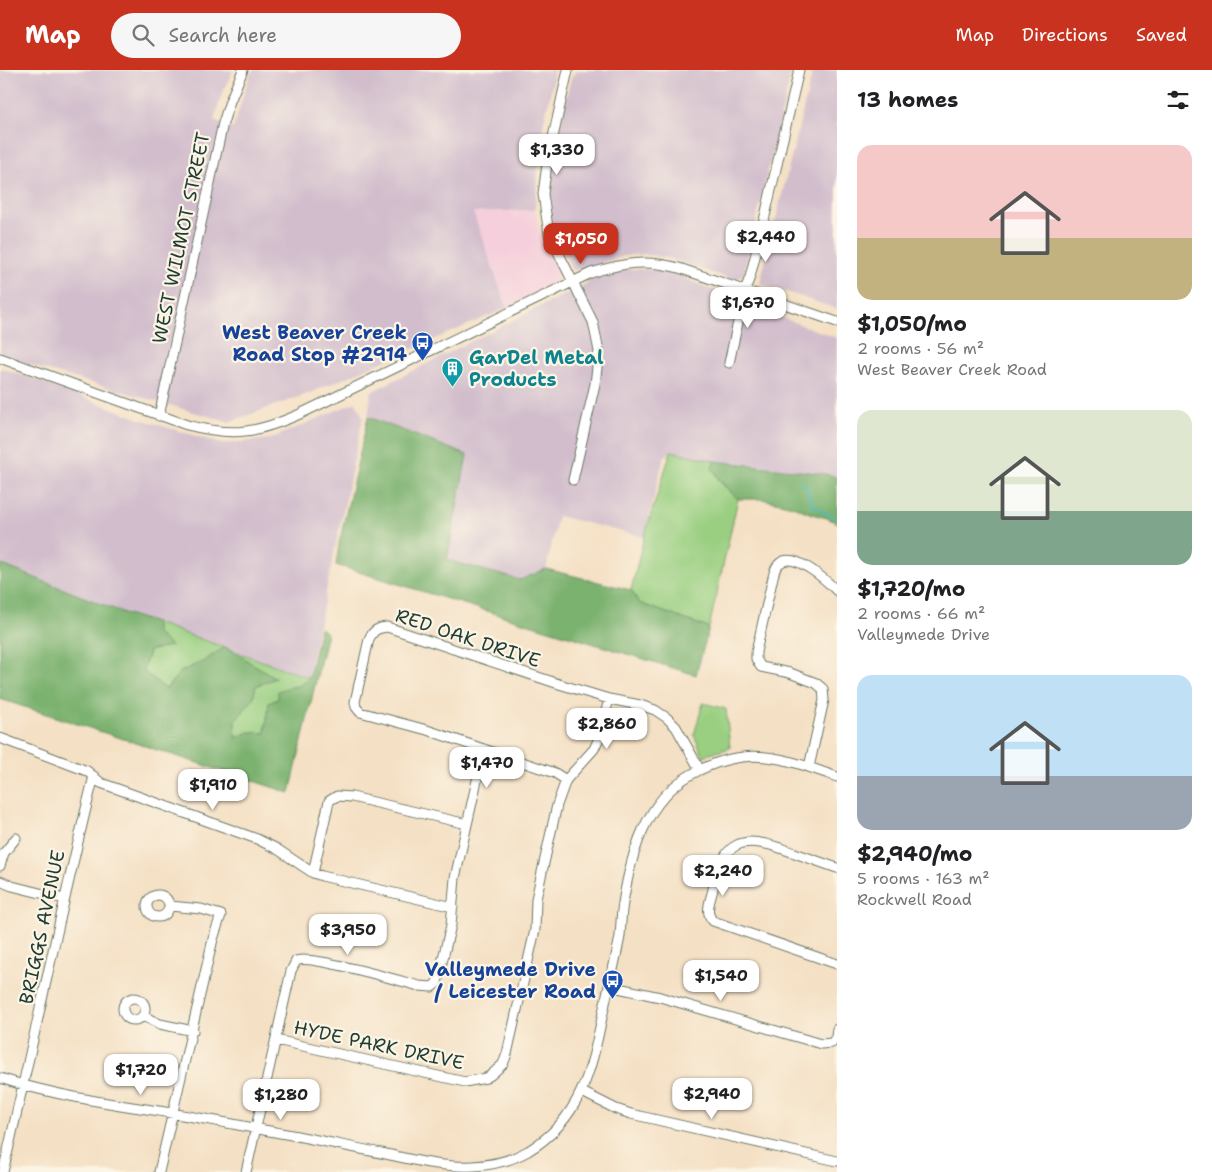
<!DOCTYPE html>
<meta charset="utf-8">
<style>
:root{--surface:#fff;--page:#f6f6f6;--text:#202124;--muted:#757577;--accent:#c8321e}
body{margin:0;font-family:"Shantell Sans",sans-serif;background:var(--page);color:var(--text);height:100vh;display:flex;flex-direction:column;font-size:19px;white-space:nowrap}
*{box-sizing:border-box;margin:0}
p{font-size:16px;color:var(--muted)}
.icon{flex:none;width:28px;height:28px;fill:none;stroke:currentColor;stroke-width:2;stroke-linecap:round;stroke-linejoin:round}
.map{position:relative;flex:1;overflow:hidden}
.drawer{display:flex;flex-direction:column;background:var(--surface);width:375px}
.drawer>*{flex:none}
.price{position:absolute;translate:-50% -42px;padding:0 11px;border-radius:10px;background:#fff;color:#222;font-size:16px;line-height:32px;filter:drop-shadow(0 1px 2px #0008)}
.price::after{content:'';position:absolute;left:50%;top:30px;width:15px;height:11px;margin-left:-8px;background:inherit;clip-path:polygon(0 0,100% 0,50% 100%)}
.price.on{background:var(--accent);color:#fff}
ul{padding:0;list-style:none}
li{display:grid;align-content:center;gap:10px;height:265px;padding:0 20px}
li span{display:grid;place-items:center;height:155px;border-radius:15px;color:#555}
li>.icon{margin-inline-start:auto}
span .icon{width:90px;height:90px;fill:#fffc;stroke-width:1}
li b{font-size:21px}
h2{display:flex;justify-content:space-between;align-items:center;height:60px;padding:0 20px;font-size:21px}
header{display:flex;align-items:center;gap:30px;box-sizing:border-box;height:70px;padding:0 25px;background:var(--accent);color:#fff}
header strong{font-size:24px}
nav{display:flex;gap:28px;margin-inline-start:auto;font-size:18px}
.search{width:350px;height:45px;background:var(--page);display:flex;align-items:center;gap:12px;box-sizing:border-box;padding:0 18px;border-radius:28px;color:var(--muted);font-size:19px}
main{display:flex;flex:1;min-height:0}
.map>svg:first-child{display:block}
.built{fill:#f5cfdc}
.industrial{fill:#d1bdcc}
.green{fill:#9acf81;stroke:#5c865a}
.forest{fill:#7bb26f;stroke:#4d7852}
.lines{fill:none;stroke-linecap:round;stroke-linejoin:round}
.stream{stroke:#48b8bf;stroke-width:2}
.minor-casing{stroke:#6a7666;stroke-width:11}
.minor{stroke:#fff;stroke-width:9}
.labels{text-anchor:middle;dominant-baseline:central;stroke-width:4.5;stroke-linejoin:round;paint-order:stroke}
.street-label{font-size:19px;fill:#1f3d34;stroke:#fcf5e5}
.transit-label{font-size:19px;font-weight:bold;fill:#164399;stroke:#fcf5e5;text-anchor:end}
.culture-label{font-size:19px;font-weight:bold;fill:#0d838f;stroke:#fcf5e5;text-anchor:start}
</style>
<header>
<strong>Map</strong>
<div class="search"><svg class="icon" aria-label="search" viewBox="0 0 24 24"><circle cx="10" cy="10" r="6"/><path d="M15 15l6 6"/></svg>Search here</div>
<nav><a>Map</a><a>Directions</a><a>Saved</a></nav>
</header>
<main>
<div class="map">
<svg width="837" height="1102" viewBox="0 0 837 1102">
<rect width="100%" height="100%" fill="#fcf5e5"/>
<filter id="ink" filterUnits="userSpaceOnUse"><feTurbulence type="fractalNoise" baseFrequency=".02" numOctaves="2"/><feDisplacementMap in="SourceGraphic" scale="10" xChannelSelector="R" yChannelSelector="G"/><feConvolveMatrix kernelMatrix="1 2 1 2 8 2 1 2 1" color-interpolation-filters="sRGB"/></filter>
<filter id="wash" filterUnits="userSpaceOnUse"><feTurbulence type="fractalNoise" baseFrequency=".0096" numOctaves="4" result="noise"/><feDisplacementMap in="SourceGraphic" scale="20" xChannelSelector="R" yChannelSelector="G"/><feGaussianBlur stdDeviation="1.12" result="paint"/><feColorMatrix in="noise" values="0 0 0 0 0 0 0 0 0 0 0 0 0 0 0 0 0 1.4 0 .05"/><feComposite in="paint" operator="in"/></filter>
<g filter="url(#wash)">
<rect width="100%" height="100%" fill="#f4e0c4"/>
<!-- built -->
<path class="built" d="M535,140L540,164L558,204L556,210L559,212L507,238L472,142Z"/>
<!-- industrial -->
<path class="industrial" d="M0,0H233L223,21L214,50L233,59L250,4L253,0H553V11L539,74L535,140L473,142L507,238L310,323L229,352L39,298L0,284Z
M577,0H792L743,205L734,210L668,188L644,184L624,186L584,199L572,200L549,148L547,113L571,8Z
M813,0H837V239L760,213Z
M628,199L666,200L747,235L837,268V407L825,404L715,391L671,381L664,387L644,467L558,446L546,499L520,510L447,490L368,347L371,322L593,210Z
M0,298L35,309L140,349L222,374L270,369L356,332L363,347L308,607L225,577L124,543L0,494Z"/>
<!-- green -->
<path class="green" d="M671,381L715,391L712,398L720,412L738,429L709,558L639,533L631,520L644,467Z
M156,553L310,608L299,616L290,617L278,629L269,633L265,663L250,662L235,668V651L253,629L256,616L275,608L225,577L204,591L180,602L166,619L143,601L155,563Z
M703,633L726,639L730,678L703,686L694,665Z"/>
<!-- forest -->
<path class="forest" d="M368,347L467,385L447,490L520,510L546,499L631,520L639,533L709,558L696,605L336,495L339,474Z
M715,391L825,404L837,407V453L827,448L812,444L793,436L762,429H738L721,412L712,398Z
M0,494L124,543L156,553V563L171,576L149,581L143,601L166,619L180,602L204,591L225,577L276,608L256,616L253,629L235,651V668L250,662L265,663L269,633L278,629V621L290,617L299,616L309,608L320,558L327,563L290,723L0,629Z"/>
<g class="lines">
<!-- stream -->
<path class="stream" d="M801,410L807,417L812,435L837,449"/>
</g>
</g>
<g filter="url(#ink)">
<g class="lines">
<defs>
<path id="minor" d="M568,0L547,94L543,124L549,164L593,252L599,281L595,314L573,410
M0,288L187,355C234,367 257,363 300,344L591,203C623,193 645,189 679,198L837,252
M729,293L745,220L750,207L762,159L799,0
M159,346L223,53L230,31L243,0
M0,668L87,701L101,713L257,769L277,779L313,803L322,806L453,837
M809,697L824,630L823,619L816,613L790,603L761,597L756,589V582L773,507C774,502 776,496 780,493C794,481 827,511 837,521
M566,710L555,703L427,660L360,642L356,637L355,632L369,569C373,560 378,558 387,557L559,614L609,629L640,635L655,640L667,648L676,657L700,700
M0,796L4,783L16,768
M837,798C820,792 803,786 786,780C741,764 724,770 713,819C711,829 704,843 713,851L837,894
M313,803L329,731L337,726L352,727L467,754
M0,811L12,816L64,829
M147 836a11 11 0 1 1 22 0a11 11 0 1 1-22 0Z
M609,916L660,927L821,974L832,973L836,967L837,959
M123 939a11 11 0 1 1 22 0a11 11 0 1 1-22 0Z
M143,946L160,954L193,961
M276,970L465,1012L486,1008L491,1005L503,994L507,984L535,860L536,829L557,735L566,710L594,679L599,668L609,629
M0,1008C52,1025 106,1033 159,1041C194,1047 229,1053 264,1060C305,1067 345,1076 386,1084C414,1090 445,1098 474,1096C493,1095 512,1090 528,1081C583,1048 592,996 604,938C609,914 616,890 620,866C621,855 621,844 623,833C631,784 645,730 692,704C747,674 782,687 837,707
M582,1022L616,1039L631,1044L837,1091
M3,1102C34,970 61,838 94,706
M159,1102L213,869L221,845L201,839L170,836
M246,1102L291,901L296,891C308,884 400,911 419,916L432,917L437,913L451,855L455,808L484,679"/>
</defs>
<!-- minor casing -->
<use href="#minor" class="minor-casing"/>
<!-- minor -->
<use href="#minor" class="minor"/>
</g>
</g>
<!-- icons -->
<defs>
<symbol id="bus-pin" viewBox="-11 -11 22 30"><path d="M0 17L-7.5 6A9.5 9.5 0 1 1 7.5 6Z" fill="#1a4fb4" stroke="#fcf5e5"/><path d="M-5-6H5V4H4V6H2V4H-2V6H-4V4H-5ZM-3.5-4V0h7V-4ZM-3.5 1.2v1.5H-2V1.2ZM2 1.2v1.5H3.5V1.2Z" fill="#fff"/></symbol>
<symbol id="building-pin" viewBox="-11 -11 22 30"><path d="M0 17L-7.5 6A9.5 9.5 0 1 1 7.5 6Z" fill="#0f9aa8" stroke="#fcf5e5"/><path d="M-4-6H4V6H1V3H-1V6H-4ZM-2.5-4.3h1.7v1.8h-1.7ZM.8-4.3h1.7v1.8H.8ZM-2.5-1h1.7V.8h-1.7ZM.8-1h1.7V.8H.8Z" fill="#fff"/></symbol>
</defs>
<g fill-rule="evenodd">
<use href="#bus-pin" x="410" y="260" width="25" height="34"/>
<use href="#building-pin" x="440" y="286" width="25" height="34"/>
<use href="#bus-pin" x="600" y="898" width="25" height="34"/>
</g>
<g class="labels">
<!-- street labels -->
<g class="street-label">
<text transform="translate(181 168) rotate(-78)">WEST WILMOT STREET</text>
<text transform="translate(468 568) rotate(18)">RED OAK DRIVE</text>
<text transform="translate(42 857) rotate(-78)">BRIGGS AVENUE</text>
<text transform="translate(379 975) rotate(12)">HYDE PARK DRIVE</text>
</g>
<!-- transit labels -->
<g class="transit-label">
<text x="407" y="262">West Beaver Creek<tspan x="407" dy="22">Road Stop #2914</tspan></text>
<text x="596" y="899">Valleymede Drive<tspan x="596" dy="22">/ Leicester Road</tspan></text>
</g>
<!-- culture labels -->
<g class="culture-label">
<text x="469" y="287">GarDel Metal<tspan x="469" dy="22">Products</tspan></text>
</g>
</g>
</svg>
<b class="price" style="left:557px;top:106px">$1,330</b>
<b class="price" style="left:766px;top:193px">$2,440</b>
<b class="price on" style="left:581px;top:195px">$1,050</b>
<b class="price" style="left:748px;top:259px">$1,670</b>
<b class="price" style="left:607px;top:680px">$2,860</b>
<b class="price" style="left:487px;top:719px">$1,470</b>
<b class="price" style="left:213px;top:741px">$1,910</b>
<b class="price" style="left:723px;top:827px">$2,240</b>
<b class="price" style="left:348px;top:886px">$3,950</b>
<b class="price" style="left:721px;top:932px">$1,540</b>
<b class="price" style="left:141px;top:1026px">$1,720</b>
<b class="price" style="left:712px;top:1050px">$2,940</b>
<b class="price" style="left:281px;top:1051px">$1,280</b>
</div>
<section class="drawer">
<h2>13 homes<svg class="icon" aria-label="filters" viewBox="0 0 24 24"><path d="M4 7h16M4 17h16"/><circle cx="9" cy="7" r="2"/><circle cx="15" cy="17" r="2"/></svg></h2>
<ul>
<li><span style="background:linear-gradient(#f6c9c9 60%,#c2b280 0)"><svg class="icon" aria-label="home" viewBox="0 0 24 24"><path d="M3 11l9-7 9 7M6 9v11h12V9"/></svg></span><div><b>$1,050/mo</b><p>2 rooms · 56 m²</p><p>West Beaver Creek Road</p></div></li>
<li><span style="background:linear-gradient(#dfe7d0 65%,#7fa58c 0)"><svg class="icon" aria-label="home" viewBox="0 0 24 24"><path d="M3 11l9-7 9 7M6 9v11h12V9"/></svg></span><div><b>$1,720/mo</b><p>2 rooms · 66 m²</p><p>Valleymede Drive</p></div></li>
<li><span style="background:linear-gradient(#bfe0f5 65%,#9aa5b1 0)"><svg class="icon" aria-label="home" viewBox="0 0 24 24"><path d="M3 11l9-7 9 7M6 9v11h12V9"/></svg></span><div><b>$2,940/mo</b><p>5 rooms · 163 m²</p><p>Rockwell Road</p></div></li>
</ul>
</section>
</main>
